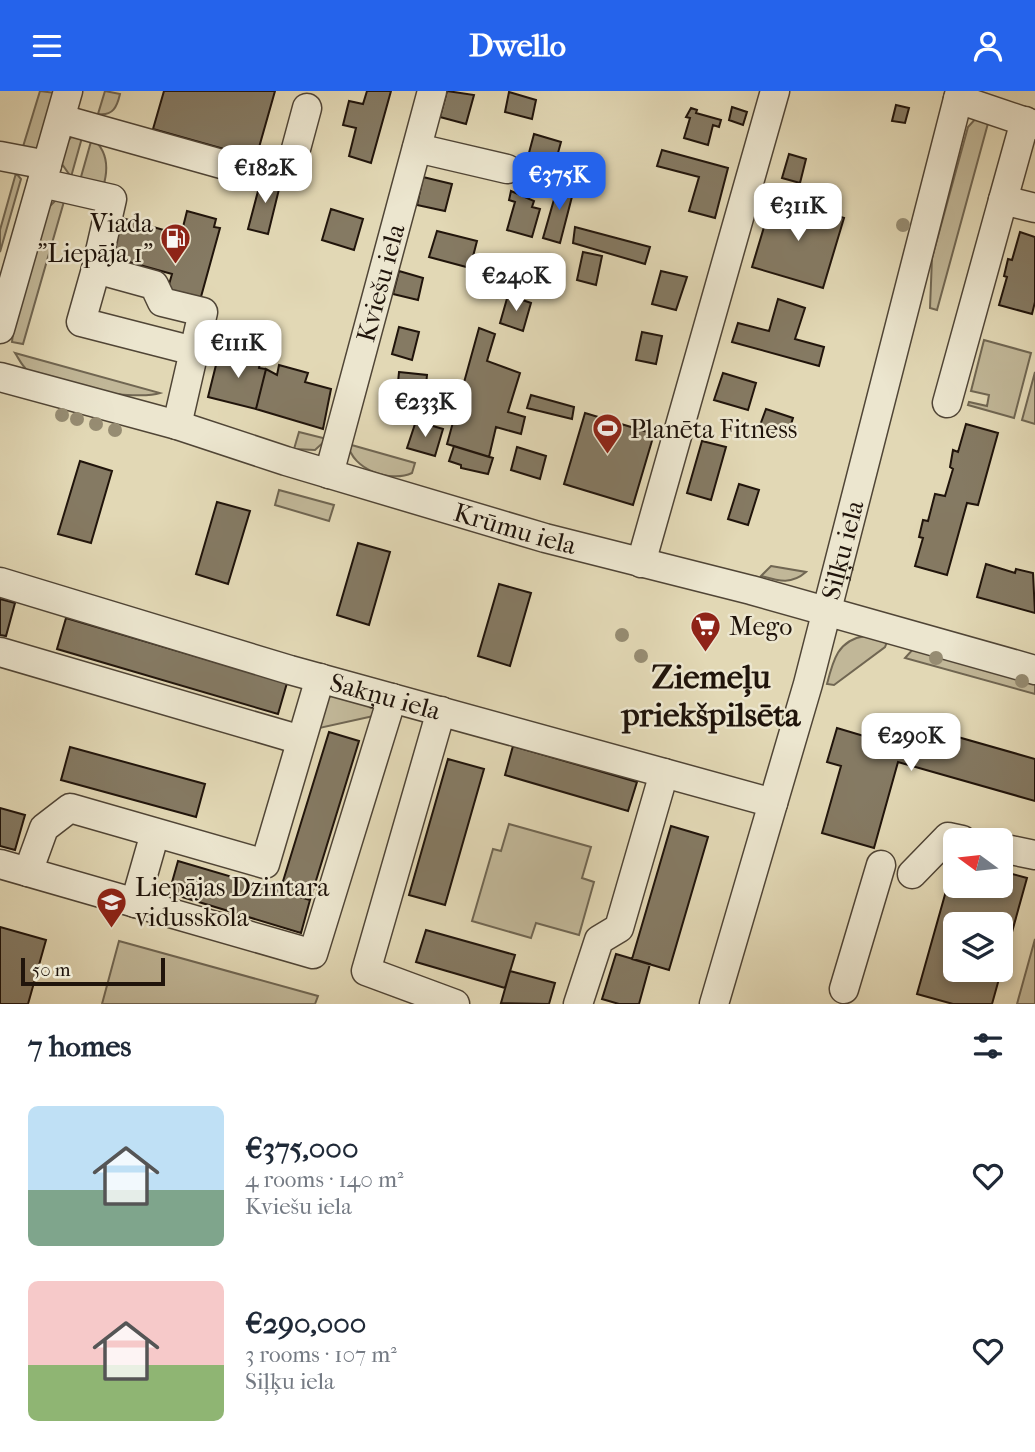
<!DOCTYPE html>
<meta charset="utf-8">
<style>
:root{--surface:#fff;--page:#f6f6f7;--text:#1f2937;--muted:#747a83;--accent:#2563eb}
body{margin:0;font-family:"IM FELL French Canon",serif;background:var(--page);color:var(--text);height:100vh;display:flex;flex-direction:column;font-size:26px;white-space:nowrap}
*{box-sizing:border-box;margin:0}
p{font-size:23px;color:var(--muted)}
.icon{flex:none;width:38px;height:38px;fill:none;stroke:currentColor;stroke-width:2;stroke-linecap:round;stroke-linejoin:round}
.map{position:relative;height:913px;overflow:hidden}
.details{display:flex;flex-direction:column;background:var(--surface);flex:1}
.details>*{flex:none}
.needle{width:46px;rotate:285deg}
.buttons{position:absolute;left:943px;top:737px;display:grid;gap:14px}
.buttons a{display:grid;place-items:center;width:70px;height:70px;border-radius:10px;background:var(--surface);box-shadow:0 4px 10px #0003;font-size:35px}
.scale{position:absolute;left:21px;bottom:18px;width:144px;box-sizing:border-box;padding-left:7px;border:4px solid #20140b;border-top:0;font-size:19px;line-height:24px;white-space:nowrap;color:#20140b;-webkit-text-stroke:5px #ece6cf;paint-order:stroke}
.price{position:absolute;translate:-50% -60px;padding:0 16px;border-radius:14px;background:#fff;color:#222;font-size:23px;line-height:46px;filter:drop-shadow(0 2px 4px #0008)}
.price::after{content:'';position:absolute;left:50%;top:42px;width:21px;height:16px;margin-left:-10px;background:inherit;clip-path:polygon(0 0,100% 0,50% 100%)}
.price.active{background:var(--accent);color:#fff}
ul{padding:0;list-style:none}
li{display:flex;align-items:center;gap:21px;height:175px;padding:0 28px}
li span{display:grid;place-items:center;flex:none;width:196px;height:140px;border-radius:10px;color:#555}
li>.icon{margin-inline-start:auto}
span .icon{width:84px;height:84px;fill:#fffc;stroke-width:1}
li b{font-size:30px}
h2{display:flex;justify-content:space-between;align-items:center;height:84px;padding:0 28px;font-size:30px}
header{display:flex;justify-content:space-between;align-items:center;height:91px;padding:0 28px;background:var(--accent);color:#fff;font-size:32px;font-weight:800}
.map>svg:first-child{display:block}
.green{fill:#c1b798;stroke:#706652;stroke-width:2}
.building{fill:#857a63;stroke:#20140b;stroke-width:2;fill-rule:evenodd}
.lines{fill:none;stroke-linecap:round;stroke-linejoin:round}
.minor-casing{stroke:#504536;stroke-width:31}
.minor{stroke:#ece6cf;stroke-width:28}
.tree{fill:#968c72}
.labels{text-anchor:middle;dominant-baseline:central;stroke-width:5;stroke-linejoin:round;paint-order:stroke}
.poi-label{font-size:26px;fill:#20140b;stroke:#ece6cf;text-anchor:start}
.street-label{font-size:26px;fill:#20140b;stroke:#ece6cf}
.district-label{font-size:33px;font-weight:bold;fill:#20140b;stroke:#ece6cf}
</style>
<header><svg class="icon" aria-label="menu" viewBox="0 0 24 24"><path d="M4 6h16M4 12h16M4 18h16"/></svg>Dwello<svg class="icon" aria-label="person" viewBox="0 0 24 24"><circle cx="12" cy="8" r="4"/><path d="M4 21q1-7 8-7t8 7"/></svg></header>
<div class="map">
<svg width="1035" height="913" viewBox="0 0 1035 913">
<rect width="100%" height="100%" fill="#e2d8b5"/>
<filter id="stains"><feTurbulence type="fractalNoise" baseFrequency=".00286" numOctaves="4"/><feColorMatrix values="0 0 0 0 .2 0 0 0 0 .09 0 0 0 0 .02 0 0 0 .5 -.17"/></filter>
<radialGradient id="worn" r=".72"><stop offset=".6" stop-color="#630" stop-opacity="0"/><stop offset="1" stop-color="#630" stop-opacity=".3"/></radialGradient>
<!-- green -->
<path class="green" d="M40,0L55,2L41,52L36,58L22,59Z
M105,0L120,3C117,16 113,25 98,23Z
M978,25H990L937,219L930,217L932,167L968,36Z
M74,43H83L71,86L62,73L66,52Z
M92,47C108,60 109,77 103,96L79,93Z
M16,82L21,88L0,161V139Z
M65,107L23,253L12,251L14,234L48,117L57,108Z
M984,249L1031,262L1014,327L968,314L969,311L987,315L989,304L971,300Z
M15,262L160,302C137,310 47,296 28,280C22,275 19,268 15,262Z
M1035,281V333L1022,329Z
M299,341L327,348L315,359L294,358Z
M348,353L415,372L412,382C391,392 352,379 348,353Z
M279,399L334,414L329,430L275,414Z
M771,475L806,481C791,494 779,490 761,485Z
M865,545L888,548L885,556L834,594L827,593C833,569 838,549 865,545Z
M914,557L1035,589V603L905,567Z
M334,603L372,611L378,624L315,638L325,609Z
M509,733L591,756L582,787L594,791L579,844L536,832L531,847L472,830L493,758L501,760Z
M1035,848V913H1017Z
M119,850L318,905L315,913H102Z"/>
<!-- building -->
<path class="building" d="M164,0H275L256,67L153,38Z
M367,0H391L371,72L349,65L356,37L343,34L349,10L363,13Z
M447,0L474,4L466,33L440,26Z
M509,1L536,9L532,28L505,21Z
M896,14L909,17L905,32L892,30Z
M732,16L747,21L743,34L729,29Z
M691,17L697,19L696,22L721,29L719,36L713,34L708,54L684,47L690,27L686,26Z
M534,43L561,51L553,80L526,73Z
M662,59L728,77L715,127L689,120L699,86L657,75Z
M789,63L806,68L800,92L782,87Z
M262,85L281,90L268,143L248,138Z
M423,86L452,93L445,120L417,114Z
M559,91L575,94L560,152L543,147Z
M511,100L534,110L532,116L540,118L532,146L507,139L515,111L509,109Z
M773,106L844,127L823,197L752,176Z
M331,118L363,128L354,159L322,149Z
M187,120L216,128L214,136L220,137L199,213L166,204L172,183L111,166L122,127L181,144Z
M575,136L650,156L645,173L573,152Z
M437,140L477,150L470,177L429,166Z
M1020,141L1035,146V211L1032,223L999,214L1007,186L1004,185L1008,168L1012,169Z
M583,161L602,165L596,194L577,189Z
M399,180L423,187L418,209L393,203Z
M661,180L687,186L676,219L652,213Z
M508,204L531,212L523,240L500,232Z
M778,208L805,217L795,248L824,256L819,275L732,251L738,232L769,240Z
M399,236L419,241L412,269L392,263Z
M479,237L495,243L487,270L520,282L508,321L525,326L521,343L496,336L489,366L447,353Z
M642,241L662,245L656,273L636,269Z
M226,259L261,268L259,277L266,278L256,318L208,306L218,266L224,267Z
M279,274L308,282L305,291L331,298L323,338L256,318L266,278L277,284Z
M399,281L427,284L423,326L395,323Z
M723,282L756,292L748,319L714,309Z
M531,304L574,316L572,328L527,317Z
M766,318L793,327L787,346L759,337Z
M585,322L654,343L633,414L564,393Z
M416,330L443,338L435,365L407,357Z
M966,333L998,342L978,414L967,412L947,484L915,475L923,447L919,446L923,429L928,430L935,403L945,405L953,378L950,376L953,359L958,361Z
M702,350L726,356L711,409L687,402Z
M454,355L493,367L488,383L461,377V374L449,370Z
M517,356L546,365L540,388L511,379Z
M80,370L112,380L91,452L58,443Z
M739,393L759,399L748,434L728,428Z
M217,411L250,420L228,493L196,483Z
M358,452L390,461L369,534L337,524Z
M986,473L1015,482L1016,478L1033,482L1035,522L977,506Z
M499,493L531,502L510,575L478,565Z
M0,508L15,512L6,545L0,544Z
M66,527L287,592L278,623L57,558Z
M891,627L1035,668V710L898,671L874,757L822,742L841,675L827,671L837,637L884,651Z
M329,641L359,650L310,809L280,800Z
M513,655L637,691L628,720L505,684Z
M70,656L205,693L196,726L61,689Z
M448,668L484,678L445,814L409,804Z
M0,717L25,724L15,759L0,755Z
M671,735L708,746L669,879L632,868Z
M955,768L956,794H1001V780L1027,787L992,913H953L917,903ZM956,833H1001V878H956Z
M178,770L310,809L301,842L169,802Z
M0,836L46,849L28,913H0Z
M426,839L515,864L505,897L416,871Z
M616,863L650,873L639,913H619L602,908Z
M510,880L555,892L549,913L501,912Z"/>
<g class="lines">
<defs>
<g id="minor">
<path d="M958,8L1035,34"/>
<path d="M61,28L243,79L290,80L307,17"/>
<path d="M417,57L507,78"/>
<path d="M0,65L47,74"/>
<path d="M42,92L112,108L96,178L154,194L162,211L203,221L177,334"/>
<path d="M1003,109L1025,30"/>
<path d="M96,178L81,231L194,260"/>
<path d="M0,238L68,0"/>
<path id="s1" d="M0,286L177,334L286,370L545,447L751,499L1035,579"/>
<path d="M947,312L1003,109L1035,117"/>
<path id="s2" d="M329,383L432,0"/>
<path d="M641,472L775,0"/>
<path id="s3" d="M0,491L290,579L773,712"/>
<path d="M0,561L301,649"/>
<path d="M441,620L366,880L455,913"/>
<path d="M1001,757L1035,764"/>
<path d="M0,773L313,863L392,607"/>
<path d="M28,781L44,737L70,717L265,773L320,587"/>
<path d="M912,783L948,746L962,749"/>
<path d="M135,812L155,742"/>
<path d="M844,898L881,774"/>
<path d="M578,913L599,849L619,837L664,682"/>
<path id="s4" d="M714,913L808,593L960,0"/>
</g>
</defs>
<!-- minor casing -->
<use href="#minor" class="minor-casing"/>
<!-- minor -->
<use href="#minor" class="minor"/>
</g>
<!-- trees -->
<g class="tree">
<circle cx="903" cy="134" r="7"/>
<circle cx="62" cy="324" r="7"/>
<circle cx="77" cy="328" r="7"/>
<circle cx="96" cy="333" r="7"/>
<circle cx="115" cy="339" r="7"/>
<circle cx="622" cy="544" r="7"/>
<circle cx="641" cy="565" r="7"/>
<circle cx="936" cy="567" r="7"/>
<circle cx="1022" cy="590" r="7"/>
</g>
<!-- icons -->
<defs>
<symbol id="fuel-pin" viewBox="-11 -11 22 30"><path d="M0 17L-7.5 6A9.5 9.5 0 1 1 7.5 6Z" fill="#8f2418" stroke="#ece6cf"/><path d="M-5.5-6h7V0h2V4h1.3V-2.5L3-4.5l.8-.8L6-3V5H2.5V1h-1V6h-7ZM-4.2-4.7v3.2H.2V-4.7Z" fill="#fff"/></symbol>
<symbol id="stadium-pin" viewBox="-11 -11 22 30"><path d="M0 17L-7.5 6A9.5 9.5 0 1 1 7.5 6Z" fill="#8f2418" stroke="#ece6cf"/><path d="M0-5a6.5 5 0 1 0 0 10a6.5 5 0 1 0 0-10ZM-3.5-1.8h7v3.6h-7Z" fill="#fff"/></symbol>
<symbol id="supermarket-pin" viewBox="-11 -11 22 30"><path d="M0 17L-7.5 6A9.5 9.5 0 1 1 7.5 6Z" fill="#8f2418" stroke="#ece6cf"/><path d="M-6-5.5h2.5l.6 2H6L4.5 2H-2.5L-4.4-4H-6ZM-1.5 3.2a1.3 1.3 0 1 0 .1 0ZM3 3.2a1.3 1.3 0 1 0 .1 0Z" fill="#fff"/></symbol>
<symbol id="school-pin" viewBox="-11 -11 22 30"><path d="M0 17L-7.5 6A9.5 9.5 0 1 1 7.5 6Z" fill="#8f2418" stroke="#ece6cf"/><path d="M0-5L7-2L0 1L-7-2ZM-4 1L0 2.5L4 1V4Q0 6-4 4Z" fill="#fff"/></symbol>
</defs>
<g fill-rule="evenodd">
<use href="#fuel-pin" x="158" y="130" width="35" height="47"/>
<use href="#stadium-pin" x="590" y="320" width="35" height="47"/>
<use href="#supermarket-pin" x="688" y="518" width="35" height="47"/>
<use href="#school-pin" x="94" y="794" width="35" height="47"/>
</g>
<g class="labels">
<!-- poi labels -->
<g class="poi-label">
<text x="153" y="132" text-anchor="end">Viada<tspan x="153" dy="30">"Liepāja 1"</tspan></text>
<text x="630" y="338">Planēta Fitness</text>
<text x="729" y="535">Mego</text>
<text x="135" y="796">Liepājas Dzintara<tspan x="135" dy="30">vidusskola</tspan></text>
</g>
<!-- street labels -->
<g class="street-label">
<text stroke="none"><textPath href="#s2" startOffset="198">Kviešu iela</textPath></text>
<text stroke="none"><textPath href="#s1" startOffset="537">Krūmu iela</textPath></text>
<text stroke="none"><textPath href="#s4" startOffset="472">Siļķu iela</textPath></text>
<text stroke="none"><textPath href="#s3" startOffset="402">Sakņu iela</textPath></text>
</g>
<!-- district labels -->
<g class="district-label">
<text x="711" y="586">Ziemeļu<tspan x="711" dy="38">priekšpilsēta</tspan></text>
</g>
</g>
<rect width="100%" height="100%" filter="url(#stains)"/>
<rect width="100%" height="100%" fill="url(#worn)"/>
</svg>
<div class="buttons">
<a><svg class="needle" viewBox="-14 -14 28 28"><path d="M0-13l5 13h-10z" fill="#e53935"/><path d="M0 13l5-13h-10z" fill="#747a83"/></svg></a>
<a><svg class="icon" aria-label="layers" viewBox="0 0 24 24"><path d="M12 4l9 5-9 5-9-5zM3 14l9 5 9-5"/></svg></a>
</div>
<div class="scale">50 m</div>
<b class="price" style="left:265px;top:114px">€182K</b>
<b class="price active" style="left:559px;top:121px">€375K</b>
<b class="price" style="left:798px;top:152px">€311K</b>
<b class="price" style="left:516px;top:222px">€240K</b>
<b class="price" style="left:238px;top:289px">€111K</b>
<b class="price" style="left:425px;top:348px">€233K</b>
<b class="price" style="left:911px;top:682px">€290K</b>
</div>
<section class="details">
<h2>7 homes<svg class="icon" aria-label="filters" viewBox="0 0 24 24"><path d="M4 7h16M4 17h16"/><circle cx="9" cy="7" r="2"/><circle cx="15" cy="17" r="2"/></svg></h2>
<ul>
<li><span style="background:linear-gradient(#bfe0f5 60%,#7fa58c 0)"><svg class="icon" aria-label="home" viewBox="0 0 24 24"><path d="M3 11l9-7 9 7M6 9v11h12V9"/></svg></span><div><b>€375,000</b><p>4 rooms · 140 m²</p><p>Kviešu iela</p></div><svg class="icon" aria-label="heart" viewBox="0 0 24 24"><path d="M12 20l-8-8c-3-5 5-10 8-4 3-6 11-1 8 4z"/></svg></li>
<li><span style="background:linear-gradient(#f6c9c9 60%,#8fb573 0)"><svg class="icon" aria-label="home" viewBox="0 0 24 24"><path d="M3 11l9-7 9 7M6 9v11h12V9"/></svg></span><div><b>€290,000</b><p>3 rooms · 107 m²</p><p>Siļķu iela</p></div><svg class="icon" aria-label="heart" viewBox="0 0 24 24"><path d="M12 20l-8-8c-3-5 5-10 8-4 3-6 11-1 8 4z"/></svg></li>
</ul>
</section>
